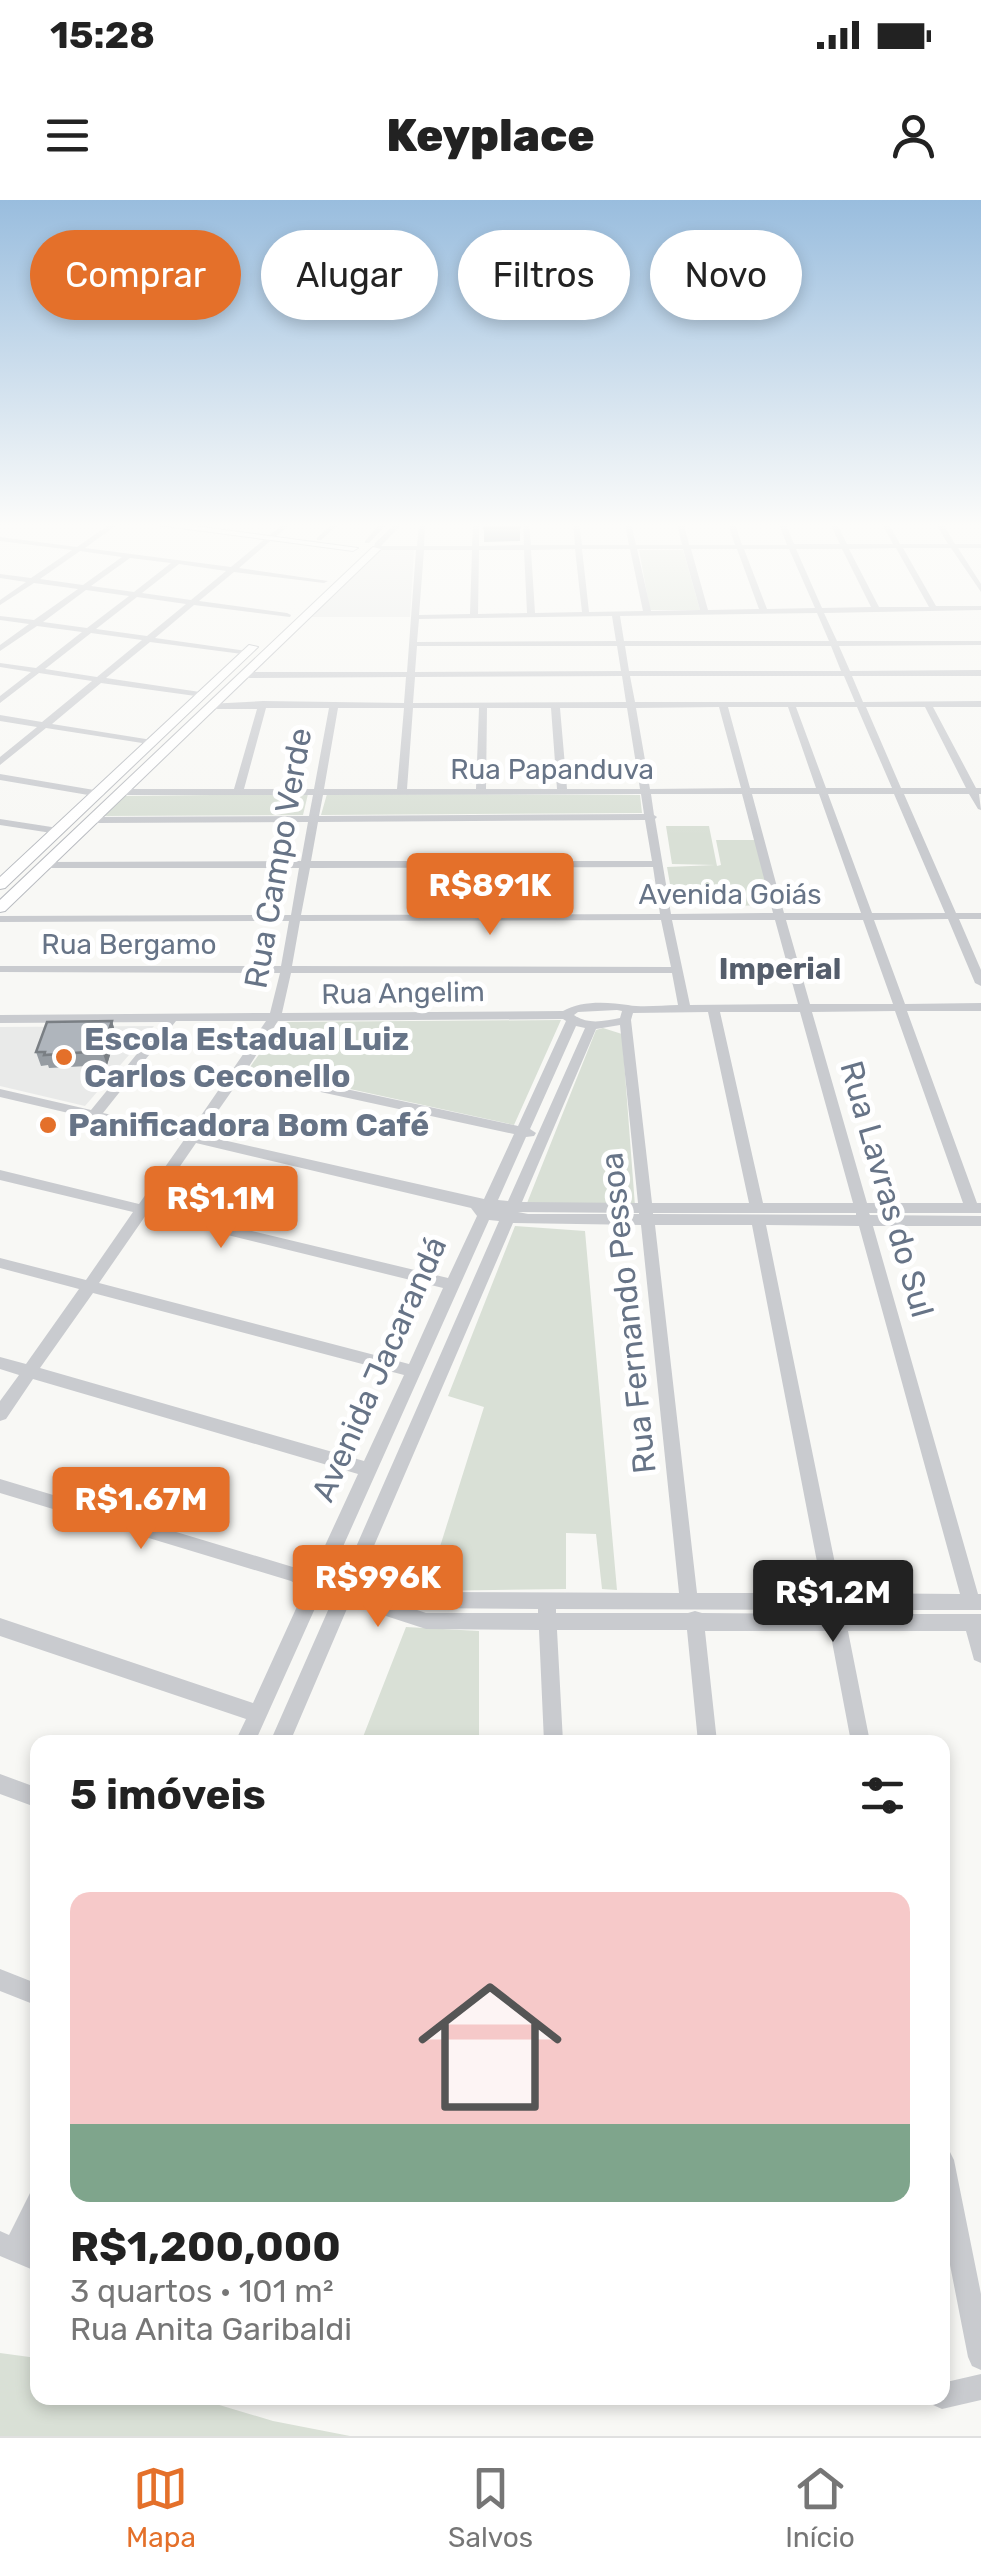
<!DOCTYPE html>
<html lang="pt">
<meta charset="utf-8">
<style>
:root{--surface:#fff;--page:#f6f6f6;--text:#222;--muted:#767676;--line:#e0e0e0;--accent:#e4702a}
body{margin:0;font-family:Rubik,sans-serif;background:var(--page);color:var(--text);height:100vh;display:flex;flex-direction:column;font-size:38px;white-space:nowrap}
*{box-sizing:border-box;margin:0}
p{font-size:32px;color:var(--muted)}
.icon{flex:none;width:55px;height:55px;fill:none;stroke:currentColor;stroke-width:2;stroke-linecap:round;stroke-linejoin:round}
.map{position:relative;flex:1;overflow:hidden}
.drawer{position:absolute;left:30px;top:1535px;width:920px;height:670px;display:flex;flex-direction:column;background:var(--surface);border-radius:20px;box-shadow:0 5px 15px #0003}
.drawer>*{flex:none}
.hud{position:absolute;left:30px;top:30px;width:922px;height:90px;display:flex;gap:20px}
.price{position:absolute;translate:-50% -85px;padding:0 22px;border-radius:10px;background:var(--accent);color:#fff;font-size:32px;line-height:65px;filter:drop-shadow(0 2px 5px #0008)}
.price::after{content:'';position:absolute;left:50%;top:60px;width:30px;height:22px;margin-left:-15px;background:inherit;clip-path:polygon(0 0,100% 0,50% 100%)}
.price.on{background:#222;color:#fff}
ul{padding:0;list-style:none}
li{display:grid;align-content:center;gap:20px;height:530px;padding:0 40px}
li span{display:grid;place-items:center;height:310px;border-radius:20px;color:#555}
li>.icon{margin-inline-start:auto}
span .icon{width:180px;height:180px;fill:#fffc;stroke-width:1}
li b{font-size:42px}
h2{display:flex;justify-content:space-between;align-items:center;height:120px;padding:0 40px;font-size:42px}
.pill{padding:0 35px;border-radius:45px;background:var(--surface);box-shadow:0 5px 15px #0003;font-size:35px;line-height:90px}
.pill.on{background:var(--accent);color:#fff}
.status{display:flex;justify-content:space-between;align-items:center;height:70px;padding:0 50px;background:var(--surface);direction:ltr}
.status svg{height:28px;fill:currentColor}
header{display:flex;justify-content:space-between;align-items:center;height:130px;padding:0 40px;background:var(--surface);font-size:45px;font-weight:800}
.tabs{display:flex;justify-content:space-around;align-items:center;height:140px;border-top:2px solid var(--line);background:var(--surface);font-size:28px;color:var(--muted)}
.tabs a{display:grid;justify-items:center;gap:5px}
.tabs .on{color:var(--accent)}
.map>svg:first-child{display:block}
.built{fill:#e9eae9}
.green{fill:#d9e0d6}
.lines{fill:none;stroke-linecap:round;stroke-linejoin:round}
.major-casing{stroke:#b9bcc1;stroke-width:2}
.minor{fill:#c9cbcf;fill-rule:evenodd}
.major{fill:#fff;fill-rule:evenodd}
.wall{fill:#969ca2}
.shaded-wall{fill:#7a7f84}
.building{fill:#afb5bc;stroke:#7a7f84;stroke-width:2.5}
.poi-dot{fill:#e4702a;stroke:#fff;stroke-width:4}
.labels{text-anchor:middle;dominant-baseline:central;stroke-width:10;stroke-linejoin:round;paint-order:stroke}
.far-street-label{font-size:28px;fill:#677487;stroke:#fff}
.far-neighbourhood-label{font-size:30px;font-weight:bold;fill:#555e6c;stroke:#fff}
.street-label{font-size:32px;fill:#677487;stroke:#fff}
.poi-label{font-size:32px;font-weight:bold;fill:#677487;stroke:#fff;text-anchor:start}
</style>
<div class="status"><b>15:28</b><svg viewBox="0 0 49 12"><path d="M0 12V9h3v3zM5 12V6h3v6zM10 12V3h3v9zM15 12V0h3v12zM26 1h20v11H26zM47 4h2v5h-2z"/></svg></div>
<header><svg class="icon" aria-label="menu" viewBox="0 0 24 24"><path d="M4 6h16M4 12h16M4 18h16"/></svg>Keyplace<svg class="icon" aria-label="person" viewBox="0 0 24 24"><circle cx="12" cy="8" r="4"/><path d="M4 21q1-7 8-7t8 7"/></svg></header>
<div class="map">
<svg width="981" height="2236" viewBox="0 0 981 2236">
<rect width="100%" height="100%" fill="#f8f8f5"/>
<!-- built -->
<path class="built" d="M414,349L410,417H312L378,350Z
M154,826L85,906L0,886V827Z"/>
<!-- green -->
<path class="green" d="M639,350H683L700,410H650Z
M308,594L303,615L102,616L123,596Z
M327,594L640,595L642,613L321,615Z
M666,626H709L717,666L721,665L716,640H759L776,705L674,707L667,667L715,665L672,664Z
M561,820L514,925L250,867L282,822Z
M603,828L622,834L635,1006L527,1003L596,830Z
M515,1026L585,1031L617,1390L602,1389L596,1334L566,1333V1389L426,1391L484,1207L448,1196Z
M406,1427L479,1431V1542H361Z
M0,2153L37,2158L38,2198H196L273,2221L350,2236H0Z"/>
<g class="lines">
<defs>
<path id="major" d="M150,324H179L358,348L353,351Z
M373,347L381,349L5,711L0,712V700Z
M249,445L258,447L5,688L0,689V677Z"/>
</defs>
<!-- major casing -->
<use href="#major" class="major-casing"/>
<!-- minor -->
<path class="minor" d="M110,324H118L85,348L231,367L283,324H290L239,368L328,381L324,383L234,372L199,401L287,413L291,415L290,417L194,405L155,438L247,451L251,453L250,455L150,442L106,478L200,492L204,495L203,497L101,483L52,524L152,540L157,543L155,545L46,528L0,565V557L37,527L0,521V515L42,522L92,481L39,473L0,503V496L31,472L0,467V463L36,468L82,432L37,426L0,451V445L29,424L0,420V416L34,420L78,389L34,383L0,405V400L26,382L0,378V374L31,378L72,350L0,341V337L77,347ZM80,351L122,357L83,385L40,379ZM130,358L171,363L134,392L91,386ZM179,364L226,371L191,400L142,393ZM86,390L129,396L87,428L43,422ZM137,397L186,404L147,436L96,429ZM91,433L142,440L97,477L45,469Z
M332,324H339L321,340H317V338Z
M380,324H387L369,343H365V341Z
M395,324H402L381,346H417L419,324H425L424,346H472L473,324H479V346L524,345L523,324H529L531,345H575L573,324H579L582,345H629L625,324H631L636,345H682L677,324H684L689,345H735L728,324H735L742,345H787L779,324H786L794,344H840L830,324H837L847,344H893L882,324H889L900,344H948L936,324H943L955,344H981V348H958L981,384V392L951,348H903L936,406H981V410L824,413L837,441H981V445L839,446L850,471L981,470V476H852L863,502L981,501V507H933L976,588H981V594H979L981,610L978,609L969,594H904L956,713H981V719H959L981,770V786L975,783L948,719L874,720L905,804L981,803V811H907L977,1003H981V1013H869L870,1015L981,1016V1026H873L978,1394H981V1410H844L845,1414H981V1463L974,1460L966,1431H848L870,1542H851L830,1431H705L717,1542H698L687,1430H557L563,1542H544L539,1430L426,1429L349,1404L290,1542H270L333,1399L321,1395L255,1542H235L246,1519L0,1436V1418L253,1503L305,1389L291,1381L0,1293V1279L306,1371L308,1366L316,1365L358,1274L33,1179L6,1219L0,1221V1201L19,1175L0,1169V1157L26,1164L79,1089L0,1068V1058L86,1080L133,1012L0,980V970L139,1004L184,940L0,897V889L91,910L163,822L0,823V815L270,813L280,773L0,772V766H281L289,721L0,722V716L291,715L299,668H46L41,665L46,662L301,661L308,622L95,623L90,620L95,617L309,616L313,595H123L118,592L123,589H234L257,509H211L208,508V504L263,501L404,503L406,477L244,478L240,475L244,472H407L416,350H378L374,348L375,343ZM896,348L929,407H879L849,349ZM575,349L582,412L535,413L531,350ZM582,349H630L643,411L589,412ZM637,349H683L700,410L651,411ZM691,349H737L759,409L708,410ZM744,349H789L815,408L767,409ZM796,349H842L871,407L822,408ZM424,350H472L470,414L419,415ZM479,350H524L527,413L478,414ZM817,413L829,441H624L620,416ZM612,416L616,441L417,442L419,419ZM417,446H617L621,471L415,472ZM625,446H831L841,471H629ZM622,476L626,502L413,503L415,477ZM630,476H844L855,502H635ZM719,507L741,588L650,589L636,508ZM728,507H788L816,588H750ZM796,507H857L892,588H826ZM866,507H925L966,588H901ZM266,508H329L314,589H244ZM338,508H404L397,589H324ZM413,508H479L476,589H407ZM487,508H551L557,589H486ZM560,508H627L640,589H567ZM641,594L644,614L319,616L323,595ZM651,594H742L773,713L671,714L655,619L657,617L654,615ZM752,594H819L861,713H784ZM828,594H894L945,713H872ZM645,620L652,661H311L318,622ZM653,667L660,714L301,715L310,668ZM661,720L671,767L292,766L300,721ZM672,720H775L798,804L690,805ZM786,720H863L893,804H810ZM291,773H672L678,805C662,805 644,808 628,805C609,802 581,800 563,811L282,813ZM617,810L622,811L620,818C604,821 588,825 574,815L578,812ZM895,811L963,1003H867L812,812ZM708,812L749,1003H652L631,820L633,813ZM720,812H800L853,1003H763ZM563,819L566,821L518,926L248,868L278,821ZM176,821H266L189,933L103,913ZM620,825L638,1003L522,1002L596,829ZM576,826L585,828L508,1001L498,1000L526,937L534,936L536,933L530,929ZM243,875L514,934L484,999L201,935ZM196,943L471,1008L477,1016L448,1078L152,1007ZM518,1012L639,1013V1014H528ZM653,1013H856V1015L653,1014ZM146,1015L443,1088L409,1164L99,1083ZM489,1020L499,1021L345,1372L333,1369ZM513,1023L641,1025L679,1393L423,1392L361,1376ZM655,1025H752L823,1393H697ZM766,1025L859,1026L960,1394L841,1393ZM93,1093L404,1175L364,1261L40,1168ZM373,1395L423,1408L538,1409V1413H426ZM556,1409L826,1410L827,1414L702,1413L695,1411L688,1413H556Z
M0,574L100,591L105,594L100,597L0,580Z
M0,619L58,628L63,631L58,634L0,625Z
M0,1574L38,1588V1608L0,1594Z
M0,1769L38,1784V1806L0,1791Z
M942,1948L950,1952L954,1960L981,2094V2170L972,2166L968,2157L942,2024Z
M38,1989V2029L30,2044L38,2047V2072L0,2056V2031L9,2035L30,1993Z
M981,2174V2200L942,2209L933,2205L930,2198H942V2183Z"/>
<!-- major -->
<use href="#major" class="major"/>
</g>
<!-- wall -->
<path class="wall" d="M484,324H520V341L484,342Z
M112,821L116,835L107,865L49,868L48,865L41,866L36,852Z"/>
<!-- shaded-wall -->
<path class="shaded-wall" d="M112,821L116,835L107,865L102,851Z"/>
<!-- building -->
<path class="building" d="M484,324H520V327L484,328Z
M112,821L102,851L44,855L45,852H36L47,822Z"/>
<!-- sky -->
<linearGradient id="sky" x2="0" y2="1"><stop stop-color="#99bdde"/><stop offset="0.51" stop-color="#fcfcfa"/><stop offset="1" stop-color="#fcfcfa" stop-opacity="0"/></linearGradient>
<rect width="981" height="637" fill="url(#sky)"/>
<!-- markers -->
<g class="poi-dot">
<circle cx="64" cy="857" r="10"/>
<circle cx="48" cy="925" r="10"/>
</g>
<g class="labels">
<!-- far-street labels -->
<g class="far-street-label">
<text x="552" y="569">Rua Papanduva</text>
<text x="730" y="694">Avenida Goiás</text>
<text x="129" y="744">Rua Bergamo</text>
<text transform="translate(403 793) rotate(-1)">Rua Angelim</text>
</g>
<!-- far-neighbourhood labels -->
<g class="far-neighbourhood-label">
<text x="780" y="769">Imperial</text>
</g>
<!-- street labels -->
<g class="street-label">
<text transform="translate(278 658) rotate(-80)">Rua Campo Verde</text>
<text transform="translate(887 989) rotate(74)">Rua Lavras do Sul</text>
<text transform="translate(628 1113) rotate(-96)">Rua Fernando Pessoa</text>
<text transform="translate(379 1169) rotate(-66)">Avenida Jacarandá</text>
</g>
<!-- poi labels -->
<g class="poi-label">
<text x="84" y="839">Escola Estadual Luiz<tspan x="84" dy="37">Carlos Ceconello</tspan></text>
<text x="68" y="925">Panificadora Bom Café</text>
</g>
</g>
</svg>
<b class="price" style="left:490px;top:738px">R$891K</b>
<b class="price" style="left:221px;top:1051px">R$1.1M</b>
<b class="price" style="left:141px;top:1352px">R$1.67M</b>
<b class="price" style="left:378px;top:1430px">R$996K</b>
<b class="price on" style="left:833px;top:1445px">R$1.2M</b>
<div class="hud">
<a class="pill on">Comprar</a>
<a class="pill">Alugar</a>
<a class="pill">Filtros</a>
<a class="pill">Novo</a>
</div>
<section class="drawer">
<h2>5 imóveis<svg class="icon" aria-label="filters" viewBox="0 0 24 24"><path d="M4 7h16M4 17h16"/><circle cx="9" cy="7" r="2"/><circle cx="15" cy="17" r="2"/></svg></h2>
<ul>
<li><span style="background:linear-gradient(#f6c9c9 75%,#7fa58c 0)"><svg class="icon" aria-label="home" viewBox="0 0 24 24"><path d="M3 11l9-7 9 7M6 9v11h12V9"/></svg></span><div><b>R$1,200,000</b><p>3 quartos · 101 m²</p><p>Rua Anita Garibaldi</p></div></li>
</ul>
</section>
</div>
<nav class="tabs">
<a class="on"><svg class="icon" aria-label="map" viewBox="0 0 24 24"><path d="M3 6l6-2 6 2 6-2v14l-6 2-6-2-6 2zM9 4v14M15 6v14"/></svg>Mapa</a>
<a><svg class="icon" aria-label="saved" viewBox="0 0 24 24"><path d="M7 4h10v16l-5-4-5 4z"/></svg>Salvos</a>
<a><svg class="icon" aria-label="home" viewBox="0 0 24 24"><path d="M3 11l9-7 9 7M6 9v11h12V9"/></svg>Início</a>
</nav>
